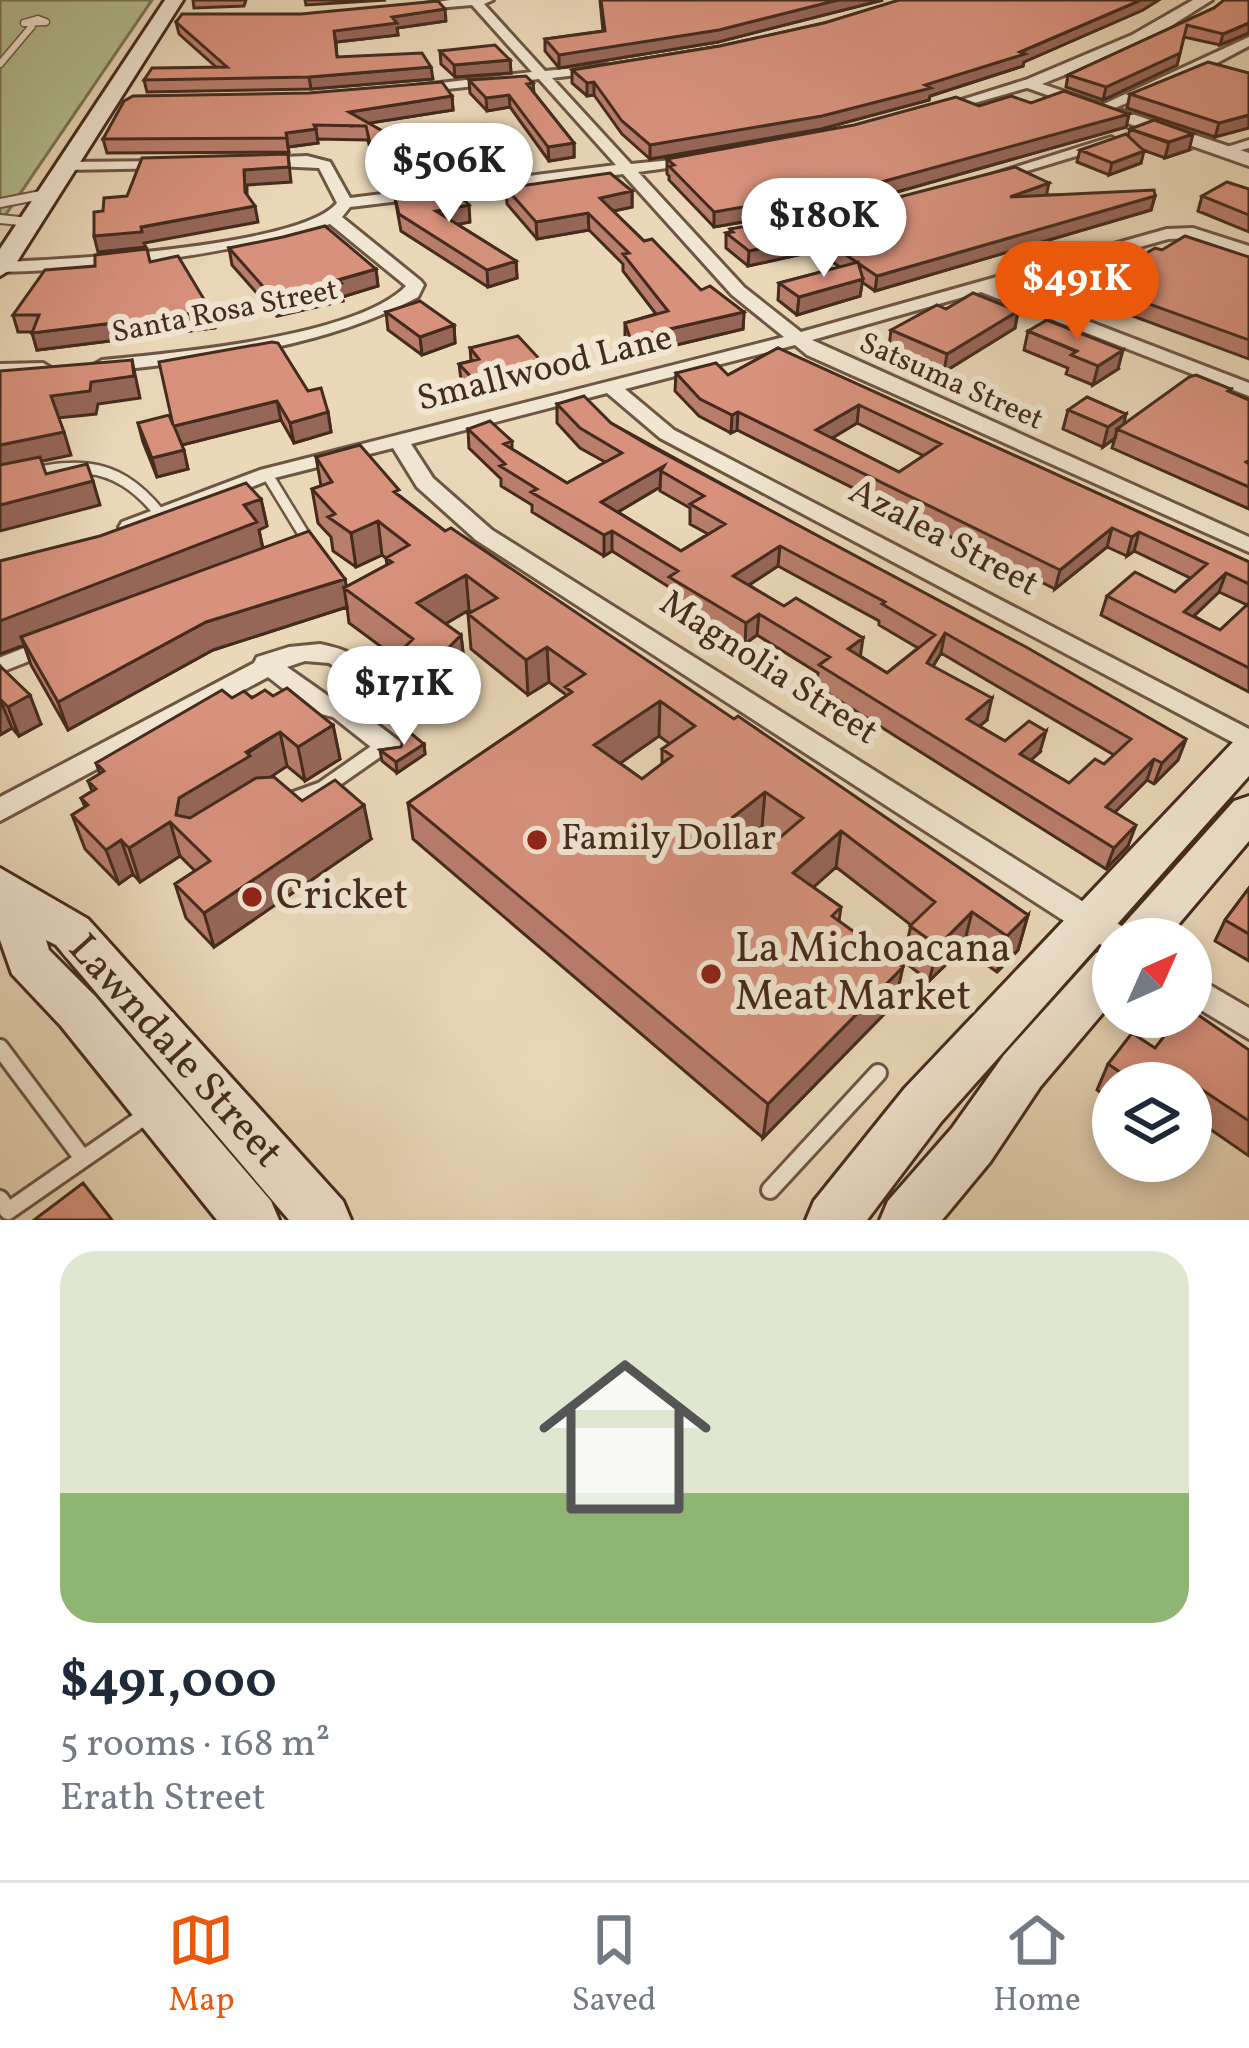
<!DOCTYPE html>
<meta charset="utf-8">
<style>
:root{--surface:#fff;--page:#f6f6f7;--text:#1f2937;--muted:#747a83;--line:#e0e1e3;--accent:#ea580c}
body{margin:0;font-family:Vollkorn,serif;background:var(--page);color:var(--text);height:100vh;display:flex;flex-direction:column;font-size:45px;white-space:nowrap}
*{box-sizing:border-box;margin:0}
p{font-size:39px;color:var(--muted)}
.icon{flex:none;width:66px;height:66px;fill:none;stroke:currentColor;stroke-width:2;stroke-linecap:round;stroke-linejoin:round}
.map{position:relative;height:1220px;overflow:hidden}
.panel{display:flex;flex-direction:column;background:var(--surface);flex:1}
.panel>*{flex:none}
.needle{width:78px;rotate:45deg}
.fabs{position:absolute;left:1092px;top:918px;display:grid;gap:24px}
.fabs a{display:grid;place-items:center;width:120px;height:120px;border-radius:50%;background:var(--surface);box-shadow:0 6px 18px #0003;font-size:60px}
.price{position:absolute;translate:-50% -102px;padding:0 27px;border-radius:42px;background:#fff;color:#222;font-size:39px;line-height:78px;filter:drop-shadow(0 3px 6px #0008)}
.price::after{content:'';position:absolute;left:50%;top:72px;width:36px;height:27px;margin-left:-18px;background:inherit;clip-path:polygon(0 0,100% 0,50% 100%)}
.price.active{background:var(--accent);color:#fff}
ul{padding:0;list-style:none}
li{display:grid;align-content:center;gap:24px;height:636px;padding:0 60px}
li+li{border-top:3px solid var(--line)}
li span{display:grid;place-items:center;height:372px;border-radius:36px;color:#555}
li>.icon{margin-inline-start:auto}
span .icon{width:216px;height:216px;fill:#fffc;stroke-width:1}
li b{font-size:51px}
.dock{display:flex;justify-content:space-around;align-items:center;height:168px;border-top:3px solid var(--line);background:var(--surface);font-size:33px;color:var(--muted)}
.dock a{display:grid;justify-items:center;gap:6px}
.dock .active{color:var(--accent)}
.map>svg:first-child{display:block}
.green{fill:#b4bf91;stroke:#7c7558;stroke-width:3}
.lines{fill:none;stroke-linecap:round;stroke-linejoin:round}
.service-far4-casing{stroke:#6e5645;stroke-width:9}
.service-far3-casing{stroke:#6e5645;stroke-width:12}
.service-far2-casing{stroke:#6e5645;stroke-width:15}
.service-far1-casing{stroke:#6e5645;stroke-width:20}
.service-casing{stroke:#6e5645;stroke-width:22}
.minor-casing{stroke:#6e5645;stroke-width:6}
.tertiary-casing{stroke:#6e5645;stroke-width:6}
.secondary-casing{stroke:#452b1e;stroke-width:6}
.service-far4{stroke:#f1e6d2;stroke-width:6}
.service-far3{stroke:#f1e6d2;stroke-width:8}
.service-far2{stroke:#f1e6d2;stroke-width:10}
.service-far1{stroke:#f1e6d2;stroke-width:14}
.service{stroke:#f1e6d2;stroke-width:16}
.minor{fill:#f1e6d2;fill-rule:evenodd}
.tertiary{fill:#f1e6d2;fill-rule:evenodd}
.secondary{fill:#f1e6d2;fill-rule:evenodd}
.wall{fill:#b97d6c;stroke:#452b1e;stroke-width:3;fill-rule:evenodd}
.shaded-wall{fill:#966658;stroke:#452b1e;stroke-width:3}
.building{fill:#d7917d;stroke:#452b1e;stroke-width:3;fill-rule:evenodd}
.poi-dot{fill:#8f2418;stroke:#f1e6d2;stroke-width:4.5}
.labels{text-anchor:middle;dominant-baseline:central;stroke-width:12;stroke-linejoin:round;paint-order:stroke}
.far-street-label{font-size:30px;fill:#452b1e;stroke:#f1e6d2}
.street-label{font-size:36px;fill:#452b1e;stroke:#f1e6d2}
.poi-label{font-size:36px;fill:#452b1e;stroke:#f1e6d2;text-anchor:start}
.near-poi-label{font-size:42px;fill:#452b1e;stroke:#f1e6d2;text-anchor:start}
.near-street-label{font-size:42px;fill:#452b1e;stroke:#f1e6d2}
</style>
<div class="map">
<svg width="1249" height="1220" viewBox="0 0 1249 1220">
<rect width="100%" height="100%" fill="#ead8b9"/>
<filter id="stains"><feTurbulence type="fractalNoise" baseFrequency=".00167" numOctaves="4"/><feColorMatrix values="0 0 0 0 .2 0 0 0 0 .09 0 0 0 0 .02 0 0 0 .5 -.17"/></filter>
<radialGradient id="worn" r=".72"><stop offset=".6" stop-color="#630" stop-opacity="0"/><stop offset="1" stop-color="#630" stop-opacity=".3"/></radialGradient>
<!-- green -->
<path class="green" d="M0,0H152L0,223Z"/>
<g class="lines">
<defs>
<path id="service-far4" d="M38,19L46,22L24,23Z
M0,64L32,26"/>
<path id="service-far3" d="M0,203L46,194
M0,219L29,222"/>
<path id="service-far2" d="M267,474L306,538L302,546
M0,480C69,464 112,454 160,514"/>
<path id="service-far1" d="M0,665L38,650
M289,801L322,789L385,745"/>
<path id="service" d="M0,1048L81,1156
M770,1190L878,1073
M0,1199L8,1211L148,1114"/>
<path id="minor" d="M450,0H493L484,4L545,71L606,65L607,68L601,72L552,78L631,164L702,157L704,160L697,164L638,172L744,287L801,332L1167,229L1193,228L1249,246V257L1192,238L1168,239L999,287L1249,383V396L981,292L812,340L1249,537V552L807,355L795,345L625,389L674,430L1249,729V751L660,438L607,393L411,444L433,478L492,530L1128,930L1132,939H1113V950L1106,948L476,540L417,487L393,448L274,478L138,532H122L119,527L122,522L260,470L784,337L732,295L623,174L350,207L342,217L421,281L424,285L418,297C322,349 209,360 102,372L92,366L102,360C174,353 357,337 406,286L330,224C222,256 113,269 0,272V262C63,260 301,247 337,203L319,168L253,165V159L258,158L307,156L330,162L350,198L616,165L539,79L410,93V87L415,86L532,72L472,5L412,10L406,7Z
M1249,37V46L1194,75L1105,112L1093,109Z
M1025,80L1030,81V87L936,114L929,110Z
M1111,137L1118,141L1116,144L994,181L981,178Z
M1249,140V148L1221,155L1214,151Z
M169,161L176,165L174,168L66,170L59,166L66,162Z
M43,363L53,369L50,373L0,376V364Z
M320,644C344,649 362,654 368,679L356,708L399,741L403,748L399,755H381L333,717L313,712L268,677L0,821V797L254,663L257,657L289,647ZM305,661L329,663L341,671L343,679L334,700L287,667Z
M1191,974L1249,1008V1039L1191,1004Z"/>
<path id="tertiary" d="M1193,0H1212L1144,43L1042,84L1249,153V166L1016,84L1132,35Z"/>
<path id="secondary" d="M165,0H183L13,268L0,276V249Z
M1249,735V776L941,1122L867,1220H806L814,1201L905,1088L1235,740Z
M1249,796V841L1166,939H1115L1122,926L1234,801Z
M0,868L88,919L343,1201L351,1220H289L56,945L46,940L49,950L95,996L271,1201L279,1220H217L61,1026L12,974L0,940Z
M1113,947V1001L1040,1087L990,1162L942,1220H880L888,1201L952,1128L1004,1055L1096,953Z"/>
</defs>
<!-- service-far4 casing -->
<use href="#service-far4" class="service-far4-casing"/>
<!-- service-far3 casing -->
<use href="#service-far3" class="service-far3-casing"/>
<!-- service-far2 casing -->
<use href="#service-far2" class="service-far2-casing"/>
<!-- service-far1 casing -->
<use href="#service-far1" class="service-far1-casing"/>
<!-- service casing -->
<use href="#service" class="service-casing"/>
<!-- minor casing -->
<use href="#minor" class="minor-casing"/>
<!-- tertiary casing -->
<use href="#tertiary" class="tertiary-casing"/>
<!-- secondary casing -->
<use href="#secondary" class="secondary-casing"/>
<!-- service-far4 -->
<use href="#service-far4" class="service-far4"/>
<!-- service-far3 -->
<use href="#service-far3" class="service-far3"/>
<!-- service-far2 -->
<use href="#service-far2" class="service-far2"/>
<!-- service-far1 -->
<use href="#service-far1" class="service-far1"/>
<!-- service -->
<use href="#service" class="service"/>
<!-- minor -->
<use href="#minor" class="minor"/>
<!-- tertiary -->
<use href="#tertiary" class="tertiary"/>
<!-- secondary -->
<use href="#secondary" class="secondary"/>
</g>
<!-- wall -->
<path class="wall" d="M193,0H246L244,6L194,8Z
M305,0H386L306,5Z
M600,0H883L718,42L559,68L545,51V39L603,31Z
M1249,0V33L1220,45L1184,37L1177,65L1103,100L1066,87L1068,75L1214,8Z
M1143,10L1024,62L1023,66L930,96L929,100L821,129L650,159L622,134L594,95L587,96L572,83V70L720,46L824,23Z
M446,21L397,28L398,35L336,42L337,57L433,79L311,89L147,92L144,80L216,67L179,34L176,22Z
M440,51L510,60L511,73L455,77L441,64Z
M1249,73L1215,137L1127,108L1130,94Z
M469,80L533,83L534,93L574,143V157L549,161L510,107L487,111L470,93Z
M452,96L453,110L369,123L430,180L378,185L368,140L317,139L318,143L288,147L289,152L107,153L103,139Z
M1031,103L1129,114L1126,127L865,201L714,227L669,180V176L667,174V159L979,106Z
M1130,129L1189,150L1165,158L1143,150L1141,163L1109,175L1077,162L1080,150L1128,136Z
M506,188L632,191V207L613,211L644,241L701,290L744,312L743,329L630,356L625,341V323L656,314L623,271V264L589,230L537,239L507,204Z
M1249,189V232L1198,211L1202,196Z
M1046,195L1155,196L1151,210L875,291L862,282L860,296L797,315L778,300L779,283L840,267L816,251L748,266L726,248V233L730,232V229Z
M395,198L470,222L457,224L516,261L517,278L488,287L401,231Z
M229,248L376,269L378,286L342,297L343,301L277,316L232,265Z
M1162,250L1249,257V359L1084,298L1088,282L1135,260Z
M150,262L214,328L37,350L32,332H18L13,315Z
M946,309L1018,311L1015,328L944,372L889,347L891,330Z
M386,312L454,325L455,343L422,355L388,330Z
M1028,331L1118,369L1093,385L1066,374L1068,368L1024,350Z
M470,348L544,364L545,379L474,395L461,380L459,364L471,361Z
M778,348L1249,562V692L1101,615L1107,596L1175,592L1190,578L1134,551L1127,556L1107,547L1055,589L737,430L731,433L699,416L675,391L676,373L728,375ZM857,423L924,456L899,472L832,438ZM1219,592L1247,605L1220,630L1194,616Z
M1231,389L1230,392L1249,400V509L1112,448L1115,438L1103,447L1063,429L1068,410L1126,414L1123,425Z
M308,391L328,412L331,432L294,443L281,420L182,445L188,469L157,477L143,442L138,423L173,425Z
M557,404L611,423L1186,739L1178,760L1154,784L1147,780L1115,812L1128,846L1106,869L816,686L818,673L757,635L745,644L669,597V587L612,551L604,556L532,512V505L501,486V479L469,448L468,429L512,441V449L567,483L605,462L580,448L557,423ZM660,487V491L690,508V524L708,534L681,551L618,512ZM778,566L879,621V625L918,648L887,673L749,585ZM941,653L1114,755L1104,764L1069,783L1031,760L1040,752L1005,741L979,726L987,720L933,666Z
M316,457L400,496L445,531L1028,915L1018,950L997,972L963,948L929,981L903,961L911,925L836,867L813,887L841,907L839,921L895,1003L763,1138L413,839L408,803L566,696L565,694L549,682L528,695L471,649L468,614L472,612L469,610L445,624L461,635L465,670L411,726L379,712L374,677L395,657L349,623L347,607L213,650L68,730L31,665L24,645L0,654V561L261,499L267,526L259,530L263,548L345,579L346,587L387,565L386,558L382,555L356,567L333,551L331,537L318,523L312,489L321,486ZM659,736L670,744L662,749V764L642,779L620,763ZM762,827L778,839L763,852L746,840Z
M0,666L41,724L19,736L12,728L0,735Z
M273,696L333,725L340,759L305,781L287,766L269,777L302,801L371,839L214,947L186,918L175,884L195,871L180,856L140,882L133,874L119,884L85,849L72,815L85,807L81,798L92,791L88,781L100,774L96,763L232,698Z
M424,744L425,754L397,773L382,761L380,750Z
M1249,888V961L1215,941L1225,920Z
M1155,1048L1249,1050V1156L1191,1116V1083H1113V1101L1097,1090L1108,1064Z"/>
<!-- shaded-wall -->
<path class="shaded-wall" d="M838,0H883L718,42L559,68V55Z
M1141,0H1159L1143,10L1024,62L1023,66L930,96L929,100L821,129L650,159V145L925,85L1020,52Z
M445,9L446,21L397,28L398,35L336,42L334,31L392,17Z
M1249,23V33L1220,45L1223,34Z
M1180,53L1177,65L1103,100L1106,87Z
M510,60L511,73L455,77L454,65Z
M431,67L433,79L311,89L309,77Z
M594,82V95L587,96V83Z
M509,95L510,107L487,111L486,98Z
M452,96L453,110L351,126L349,112Z
M1129,114L1126,127L865,201L714,227V212Z
M1249,115V128L1215,137L1219,123Z
M316,129L318,143L288,147L286,133Z
M1193,134L1189,150L1165,158L1169,142Z
M574,143V157L549,161L548,147Z
M1144,151L1141,163L1109,175L1112,163Z
M288,154L291,182L247,185V207L245,192L244,170Z
M428,166L430,180L378,185L376,170Z
M1049,183L1046,197H1010Z
M632,191V207L600,214V198Z
M1155,196L1151,210L875,291L877,276Z
M469,205L470,222L438,228L436,211Z
M255,206L258,222L144,243L146,247L98,252L94,236Z
M588,213L589,230L537,239L536,222Z
M818,236L816,251L748,266L749,251Z
M516,261L517,278L488,287L487,270Z
M376,269L378,286L342,297L343,301L277,316L274,299Z
M863,279L860,296L797,315L799,297Z
M211,311L214,328L37,350L32,333Z
M1018,311L1015,328L944,372L947,354Z
M744,312L743,329L630,356V338Z
M454,325L455,343L422,355L420,337Z
M1123,350L1118,369L1093,385L1098,366Z
M132,360L140,398L98,404L96,414L58,418L51,396L91,382Z
M544,364L545,379L474,395L473,379Z
M277,401L281,420L178,446L174,426Z
M859,405L857,423L814,449L816,430Z
M328,412L331,432L294,443L290,423Z
M738,412L737,430L731,433L732,415Z
M1126,414L1122,431L1117,429L1115,438L1103,447L1108,427Z
M64,432L71,455L0,470V445Z
M184,450L188,469L157,477L152,458Z
M664,466L661,471L660,487L601,522V502Z
M93,481L100,505L0,531V505Z
M261,499L267,526L259,530L263,550L21,637L24,645L0,654V621L244,505Z
M378,521L382,555L356,567L351,533Z
M1112,528L1107,547L1055,589L1060,570Z
M612,531V551L604,556V535Z
M1139,532L1134,551L1127,556L1132,537Z
M780,546L778,566L732,596L733,576Z
M1226,573L1219,592L1178,631L1184,612Z
M466,575L469,610L421,638L417,603Z
M345,579L347,590L344,588L347,607L213,650L68,730L58,702L206,622Z
M759,614L757,635L745,644L746,623Z
M945,633L941,653L923,683L927,663Z
M461,635L465,670L411,726L406,691Z
M863,638L860,659L848,649Z
M547,647L549,682L528,695L526,660Z
M30,695L41,724L19,736L8,707Z
M992,698L987,720L963,740L967,719Z
M0,699L12,728L0,735Z
M660,701L659,736L595,781L594,745Z
M333,725L340,759L305,781L298,747Z
M1046,731L1040,752L1014,775L1020,754Z
M280,732L287,766L189,832L176,815L179,798Z
M1186,739L1178,760L1154,784L1162,763Z
M424,744L425,754L397,773L396,762Z
M1154,759L1147,780L1099,828L1106,807Z
M765,792L762,827L721,860L724,824Z
M364,805L371,839L214,947L204,913Z
M170,822L180,856L140,882L129,848Z
M1136,825L1128,846L1106,869L1114,848Z
M841,831L836,867L789,909L793,873Z
M121,840L133,874L119,884L106,850Z
M972,912L963,948L929,981L938,946Z
M1028,915L1018,950L997,972L1007,936Z
M903,967L895,1003L763,1138L768,1104Z"/>
<!-- building -->
<path class="building" d="M601,0H838L719,30L559,55L545,39L605,31Z
M899,0H1141L1020,52L1025,54L925,85L931,88L822,116L650,145L622,121L594,82L587,83L572,70L720,46L824,23Z
M1224,0H1249V23L1223,34L1187,25L1180,53L1106,87L1068,75L1214,8Z
M438,1L445,9L392,17L397,23L334,31L337,57L422,53L431,67L309,77L144,80L152,68L227,67L176,22L182,14H301Z
M495,45L510,60L454,65L440,51Z
M1208,62L1249,73V115L1219,123L1130,94Z
M526,76L533,83L527,84L574,143L548,147L509,95L486,98L469,80Z
M442,82L452,96L349,112L409,146L428,166L376,170L366,126L314,125L316,129L286,133L287,138L103,139L124,101L133,96L309,93Z
M1064,91L1129,114L867,186L714,212L669,166L674,165L667,159L854,125L956,97L979,106L1011,96L1031,103Z
M1154,120L1193,134L1169,142L1130,129Z
M1126,134L1144,151L1112,163L1080,150Z
M288,154L289,167L244,170L245,192L255,206L141,227L142,232L94,236V212L103,211L104,198L127,196L142,158Z
M1015,167L1049,183L1010,197L1154,190L1155,196L877,276L818,236L749,251L726,233L733,232L730,229L876,203Z
M610,173L632,191L600,198L644,241L652,239L701,290L710,286L744,312L630,338L625,323L668,311L623,254L629,253L588,213L536,222L506,188Z
M1227,182L1249,189V215L1202,196Z
M449,185L469,205L436,211L516,261L487,270L399,214L395,198Z
M325,226L376,269L337,280L341,283L274,299L229,248L283,237Z
M1185,236L1249,257V340L1088,282L1129,258L1135,260L1155,248L1162,250Z
M147,249L150,262L178,256L211,311L32,333L39,315H13L45,270L95,266V255Z
M858,262L863,279L799,297L779,283Z
M973,293L1018,311L947,354L891,330L937,305L946,309Z
M420,301L454,325L420,337L386,312Z
M1047,320L1123,350L1098,366L1071,355L1077,351L1028,331Z
M518,336L544,364L473,379L459,364L479,359L470,348Z
M272,342L278,343L308,391L321,388L328,412L290,423L277,401L174,426L184,450L152,458L138,423L169,415L173,425L159,362Z
M778,348L1249,562V584L1226,573L1184,612L1220,630L1249,603V668L1107,596L1135,572L1175,592L1207,564L1139,532L1132,537L1112,528L1060,570L738,412L732,415L700,399L676,373L716,363L728,375ZM859,405L941,444L899,472L816,430Z
M132,360L134,376L91,382L90,391L51,396L64,432L0,445V371Z
M1196,375L1231,389L1228,391L1249,400V460L1246,462L1249,464V487L1117,429L1189,377Z
M584,396L611,423L650,446L1026,647L1186,739L1162,763L1154,759L1106,807L1136,825L1114,848L819,665L830,657L759,614L746,623L669,577L678,571L612,531L604,535L531,492L537,489L500,466L505,464L468,429L490,421L512,441L504,444L567,483L622,453L580,428L557,404ZM664,466L661,471L704,496L690,504L725,524L681,551L601,502ZM780,546L885,602L882,604L935,635L887,673L848,649L863,638L796,598L784,606L733,576ZM945,633L1001,665L1131,739L1104,764L1095,759L1069,783L1020,754L1046,731L1029,721L1005,741L967,719L992,698L927,663Z
M1087,397L1126,414L1108,427L1068,410Z
M360,445L399,490L394,492L445,531L451,528L734,719L738,716L1028,915L1007,936L972,912L938,946L910,926L935,902L841,831L793,873L841,907L832,916L903,967L768,1104L408,803L572,692L565,687L585,674L547,647L526,660L468,614L497,598L466,575L417,603L461,635L406,691L374,677L413,639L344,588L392,562L386,558L409,545L378,521L351,533L328,517L335,514L312,489L332,482L316,457ZM660,701L695,726L662,749L672,756L642,779L594,745ZM765,792L803,818L763,852L724,824Z
M40,457L46,474L87,464L93,481L0,505V465Z
M246,483L261,499L244,505L257,522L0,621V561L100,536Z
M309,531L345,579L206,622L58,702L21,637Z
M0,666L30,695L8,707L0,699Z
M287,688L333,725L298,747L280,732L246,752L250,756L179,798L176,815L190,818L256,778L274,777L302,801L335,780L364,805L204,913L175,884L210,861L170,822L129,848L121,840L106,850L72,815L88,805L81,798L96,789L88,781L104,771L96,763L222,690L232,698L244,691L252,698L265,690L273,696Z
M408,731L424,744L396,762L380,750L401,747Z
M1249,888V934L1225,920Z
M1191,1010L1249,1050V1121L1195,1085L1191,1091V1083H1136L1108,1064L1132,1033L1155,1048L1179,1017H1191Z
M83,1183L112,1220H34Z"/>
<!-- markers -->
<g class="poi-dot">
<circle cx="537" cy="840" r="12"/>
<circle cx="252" cy="897" r="12"/>
<circle cx="711" cy="974" r="12"/>
</g>
<g class="labels">
<!-- far-street labels -->
<g class="far-street-label">
<text transform="translate(225 312) rotate(-11)">Santa Rosa Street</text>
<text transform="translate(951 382) rotate(24)">Satsuma Street</text>
</g>
<!-- street labels -->
<g class="street-label">
<text transform="translate(545 370) rotate(-14)">Smallwood Lane</text>
<text transform="translate(943 539) rotate(28)">Azalea Street</text>
<text transform="translate(768 669) rotate(33)">Magnolia Street</text>
</g>
<!-- poi labels -->
<g class="poi-label">
<text x="561" y="840">Family Dollar</text>
</g>
<!-- near-poi labels -->
<g class="near-poi-label">
<text x="276" y="897">Cricket</text>
<text x="735" y="950">La Michoacana<tspan x="735" dy="48">Meat Market</tspan></text>
</g>
<!-- near-street labels -->
<g class="near-street-label">
<text transform="translate(174 1052) rotate(48)">Lawndale Street</text>
</g>
</g>
<rect width="100%" height="100%" filter="url(#stains)"/>
<rect width="100%" height="100%" fill="url(#worn)"/>
</svg>
<div class="fabs">
<a><svg class="needle" viewBox="-14 -14 28 28"><path d="M0-13l5 13h-10z" fill="#e53935"/><path d="M0 13l5-13h-10z" fill="#747a83"/></svg></a>
<a><svg class="icon" aria-label="layers" viewBox="0 0 24 24"><path d="M12 4l9 5-9 5-9-5zM3 14l9 5 9-5"/></svg></a>
</div>
<b class="price" style="left:449px;top:225px">$506K</b>
<b class="price" style="left:824px;top:280px">$180K</b>
<b class="price active" style="left:1077px;top:343px">$491K</b>
<b class="price" style="left:404px;top:748px">$171K</b>
</div>
<section class="panel">
<ul>
<li><span style="background:linear-gradient(#dfe7d0 65%,#8fb573 0)"><svg class="icon" aria-label="home" viewBox="0 0 24 24"><path d="M3 11l9-7 9 7M6 9v11h12V9"/></svg></span><div><b>$491,000</b><p>5 rooms · 168 m²</p><p>Erath Street</p></div></li>
</ul>
</section>
<nav class="dock">
<a class="active"><svg class="icon" aria-label="map" viewBox="0 0 24 24"><path d="M3 6l6-2 6 2 6-2v14l-6 2-6-2-6 2zM9 4v14M15 6v14"/></svg>Map</a>
<a><svg class="icon" aria-label="saved" viewBox="0 0 24 24"><path d="M7 4h10v16l-5-4-5 4z"/></svg>Saved</a>
<a><svg class="icon" aria-label="home" viewBox="0 0 24 24"><path d="M3 11l9-7 9 7M6 9v11h12V9"/></svg>Home</a>
</nav>
